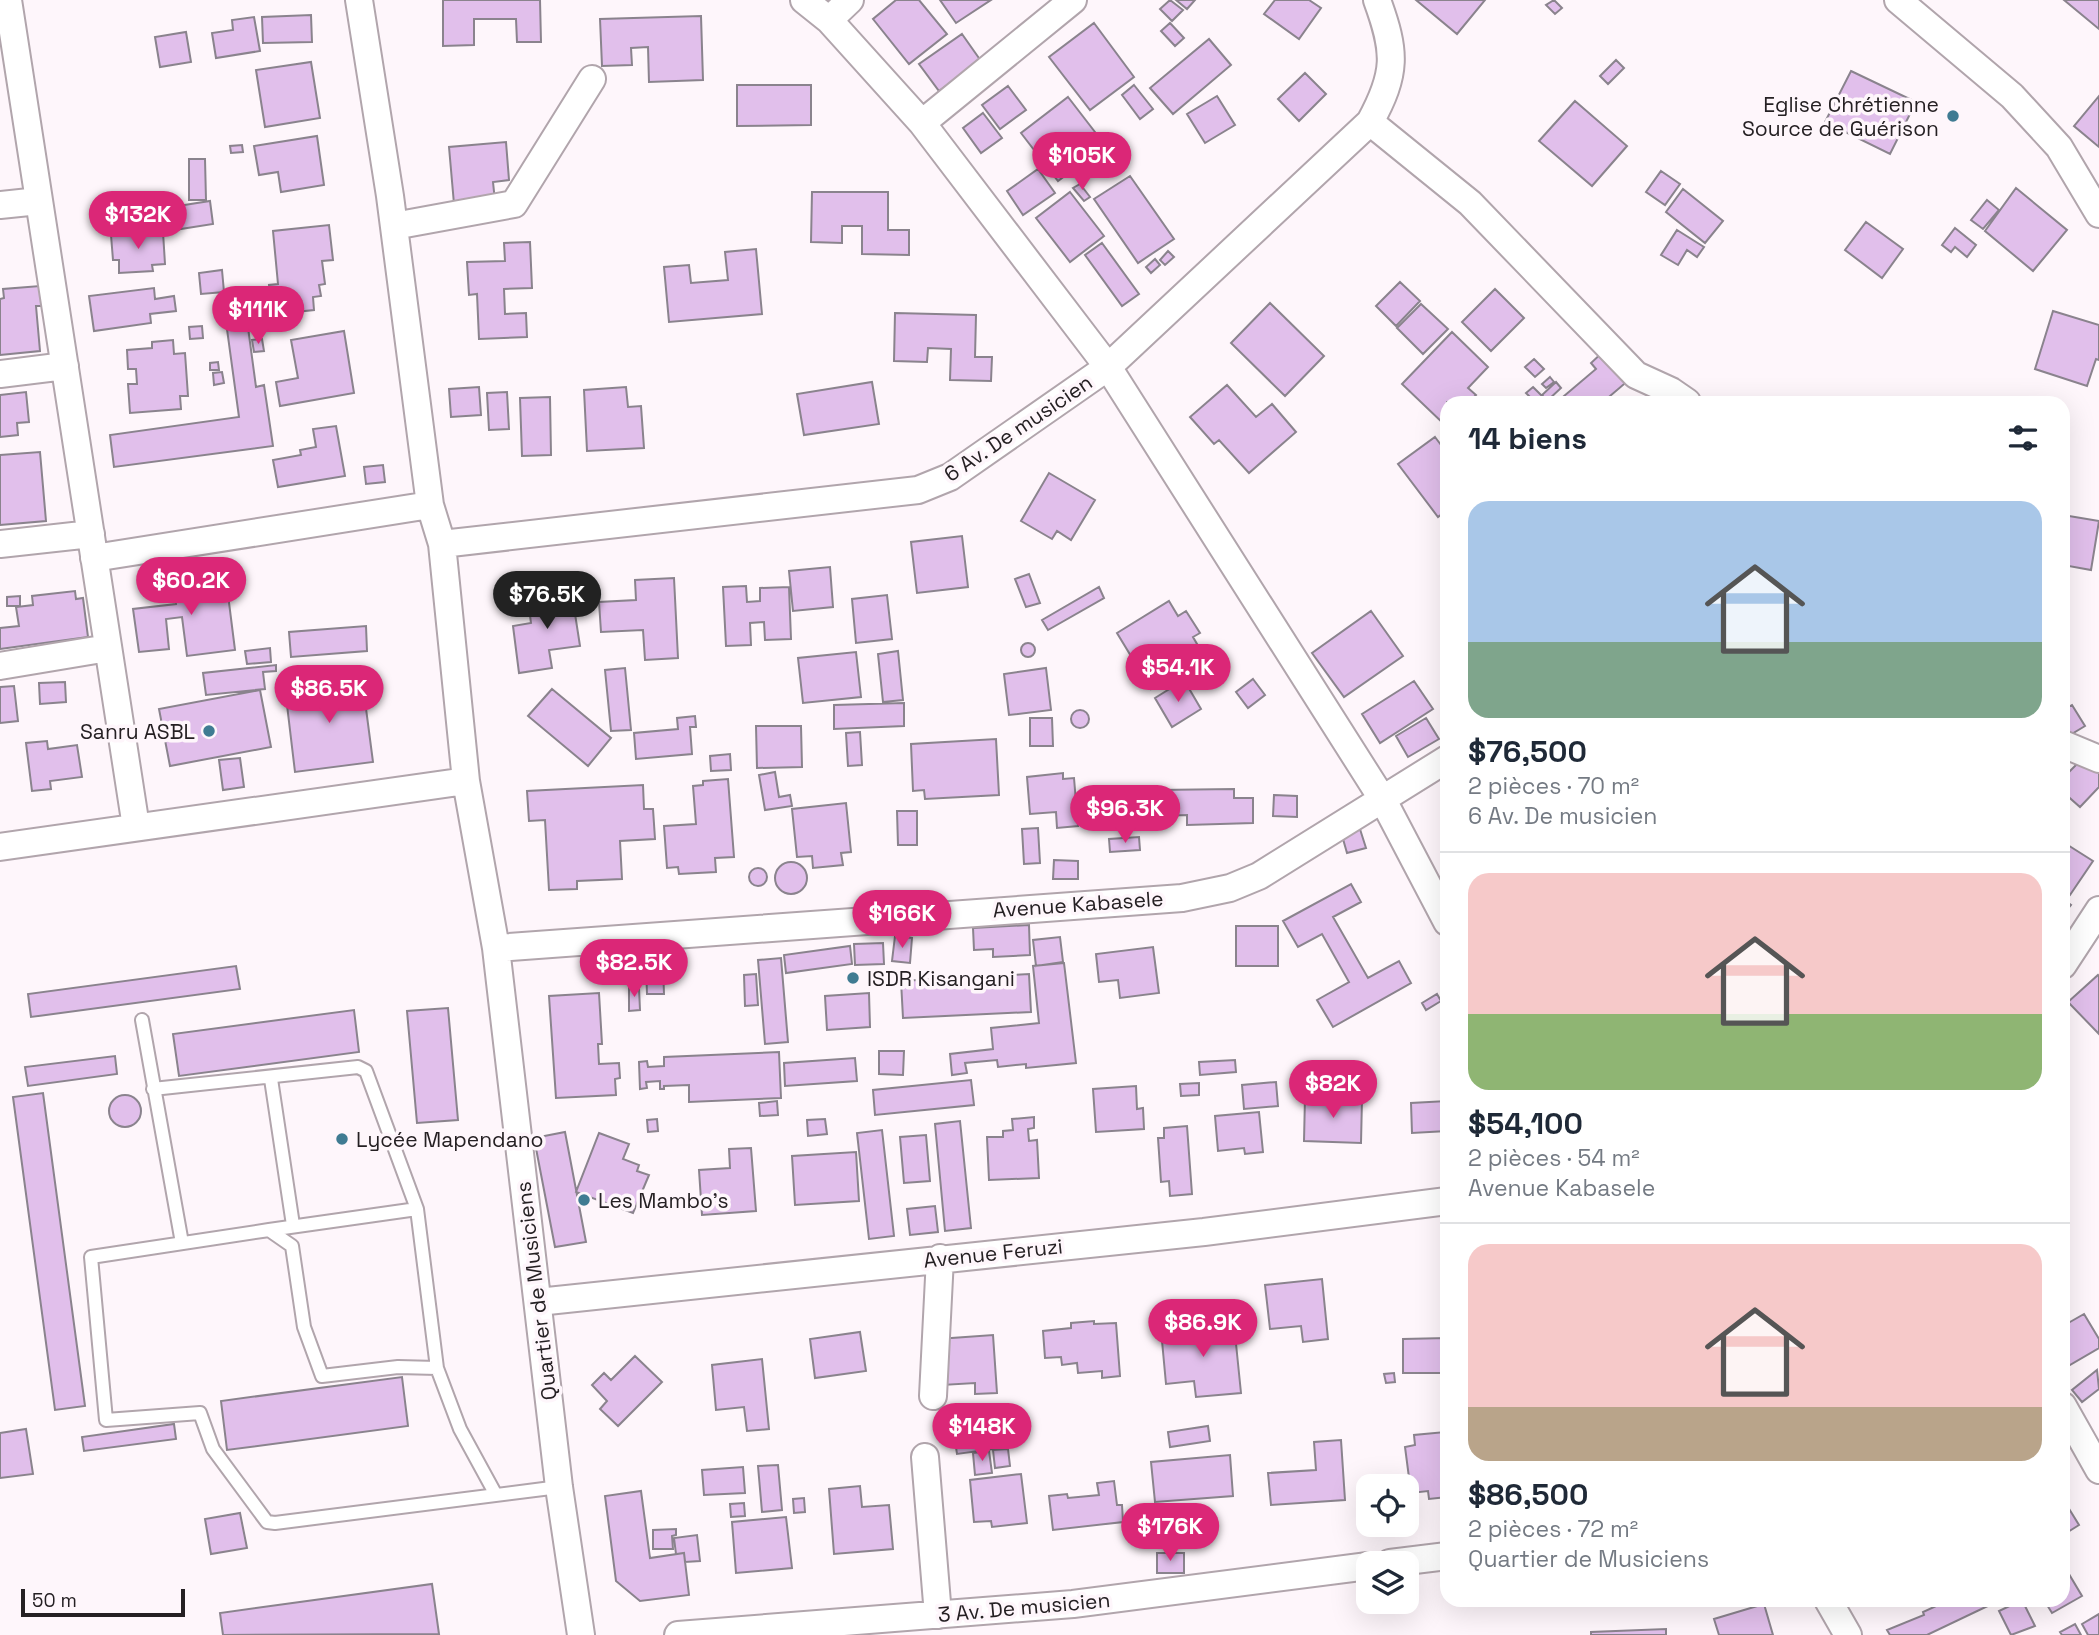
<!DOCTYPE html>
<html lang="fr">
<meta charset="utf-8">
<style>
:root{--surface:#fff;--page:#f6f6f7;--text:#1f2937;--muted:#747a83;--line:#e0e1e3;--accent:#db2777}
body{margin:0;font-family:"Space Grotesk",sans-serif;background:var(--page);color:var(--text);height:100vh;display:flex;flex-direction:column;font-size:26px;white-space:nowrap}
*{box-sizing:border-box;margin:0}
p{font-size:23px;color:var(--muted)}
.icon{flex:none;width:38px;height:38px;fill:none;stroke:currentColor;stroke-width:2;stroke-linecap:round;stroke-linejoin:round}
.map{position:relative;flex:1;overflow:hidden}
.sheet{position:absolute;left:1440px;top:396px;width:630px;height:1211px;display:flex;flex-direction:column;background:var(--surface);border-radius:21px;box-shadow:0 7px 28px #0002}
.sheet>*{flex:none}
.tools{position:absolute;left:1356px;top:1474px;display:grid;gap:14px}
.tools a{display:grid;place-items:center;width:63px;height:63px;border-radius:14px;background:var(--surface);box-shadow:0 7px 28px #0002;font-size:35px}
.scale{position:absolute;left:21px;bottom:18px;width:164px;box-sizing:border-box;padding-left:7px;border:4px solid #252023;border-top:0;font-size:19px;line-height:24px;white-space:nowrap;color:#252023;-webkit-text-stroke:5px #fef6fb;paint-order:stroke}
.price{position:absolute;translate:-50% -60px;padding:0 16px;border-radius:24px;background:var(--accent);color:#fff;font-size:23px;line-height:46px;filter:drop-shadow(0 2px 4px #0008)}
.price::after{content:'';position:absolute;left:50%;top:42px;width:21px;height:16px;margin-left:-10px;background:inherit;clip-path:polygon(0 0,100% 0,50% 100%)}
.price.current{background:#222;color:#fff}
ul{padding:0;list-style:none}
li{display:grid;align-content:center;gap:14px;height:371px;padding:0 28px}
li+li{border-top:2px solid var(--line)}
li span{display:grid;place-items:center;height:217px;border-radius:21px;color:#555}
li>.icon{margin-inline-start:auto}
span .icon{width:126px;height:126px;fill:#fffc;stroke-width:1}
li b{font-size:30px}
h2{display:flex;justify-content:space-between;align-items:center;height:84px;padding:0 28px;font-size:30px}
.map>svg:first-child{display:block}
.building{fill:#e1bfeb;stroke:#8a838d;stroke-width:2}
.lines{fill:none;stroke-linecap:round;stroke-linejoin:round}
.service-casing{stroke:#b1a5ac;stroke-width:16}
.minor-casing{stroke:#b1a5ac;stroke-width:30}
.service{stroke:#fff;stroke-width:12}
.minor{stroke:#fff;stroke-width:26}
.poi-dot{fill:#3f7b92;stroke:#fef6fb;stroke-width:2.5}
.labels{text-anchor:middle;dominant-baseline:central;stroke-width:7;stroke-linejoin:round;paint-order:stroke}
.poi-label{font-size:21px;fill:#252023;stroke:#fef6fb;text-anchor:start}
.street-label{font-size:21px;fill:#252023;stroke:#fef6fb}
</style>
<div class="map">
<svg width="2099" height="1635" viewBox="0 0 2099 1635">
<rect width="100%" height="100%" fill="#fef6fb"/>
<!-- building -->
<path class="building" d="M443,0H540L541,42H517L516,19H474V45L443,46Z
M896,0H919L947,34L909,64L873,19Z
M940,0H991L956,23Z
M1170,0L1183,10L1172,21L1160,9Z
M1176,0H1195L1187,9Z
M1275,0H1309L1321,8L1299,39L1264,14Z
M1416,0H1485L1457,34Z
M1554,0L1562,8L1555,14L1546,5Z
M2064,0H2099V29Z
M311,15L312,42L263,43L262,17Z
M701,16L703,80L649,82L648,47L631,48L632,65L602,66L600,19Z
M254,17L260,51L216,58L212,33L233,30L232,20Z
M1094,23L1134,77L1090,110L1049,57Z
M1170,23L1184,38L1175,46L1161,31Z
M186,32L191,62L160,67L155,37Z
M962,34L981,61L939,91L919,64Z
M1209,39L1231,65L1173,114L1150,88Z
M1616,60L1624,68L1608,84L1600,76Z
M311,62L320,118L265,127L256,70Z
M1851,71L1916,102L1890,154L1825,122Z
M1305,73L1326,94L1299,121L1278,99Z
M737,85H811V125L737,126Z
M1134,85L1153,109L1140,119L1122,95Z
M1008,86L1026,110L1000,129L982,105Z
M1217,96L1235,125L1205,143L1187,114Z
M2099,96V147L2074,126Z
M1068,97L1105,145L1058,181L1021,133Z
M1575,101L1627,146L1592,186L1539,141Z
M983,113L1002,138L981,153L963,128Z
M317,136L324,185L281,192L278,172L259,175L254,146Z
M506,142L509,180L493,182L495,201L454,204L449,147Z
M242,145L243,152L231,153L230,146Z
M189,159H205L206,200H189Z
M1038,169L1055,193L1023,215L1007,191Z
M1661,171L1680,184L1665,205L1646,192Z
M1130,176L1174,239L1138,263L1094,199Z
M1080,184L1090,197L1084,201L1073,188Z
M2016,188L2067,230L2033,271L1985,231Z
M1683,189L1723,221L1705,243L1666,212Z
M812,192H888V230H909V255L862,254V226H842V243L811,242Z
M1070,192L1104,236L1070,262L1036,218Z
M1987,200L1999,210L1983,229L1971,220Z
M210,201L213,224L168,231L165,208Z
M1866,222L1903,249L1882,278L1845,250Z
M329,225L333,260L322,261L325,284L319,285L321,296L313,297L314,310L248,317L246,301L270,298L269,285L278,284L273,231Z
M1955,228L1976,245L1967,257L1955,247L1951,252L1942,245Z
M1677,230L1704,247L1697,257L1687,250L1678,265L1661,255Z
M163,232L165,264L152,265L153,271L119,273V260H113L111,235Z
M530,242L532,288L504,289L505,314L526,313L527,337L479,339L477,294L469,295L467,262L505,261L504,243Z
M1102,243L1139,294L1122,306L1085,255Z
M756,249L762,314L669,322L664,267L689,265L691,283L728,280L725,252Z
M1168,251L1174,257L1165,265L1160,260Z
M1155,259L1160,265L1151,273L1146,267Z
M222,270L224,292L201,294L199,273Z
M1400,282L1420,301L1396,326L1376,306Z
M40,286L42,306H36L40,351L0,355V299L4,298L3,289Z
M154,288L155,299L174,296L176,311L150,314L151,323L94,331L89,296Z
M1495,289L1524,318L1491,351L1462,322Z
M1270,303L1324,356L1285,396L1231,343Z
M1421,304L1448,329L1423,354L1397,328Z
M2053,311L2099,325V360L2096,359L2087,386L2035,369Z
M895,313L976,315L975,357H992L991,381L950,380L951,349L928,348L927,362L894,361Z
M247,320L256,387L264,385L273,446L114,467L110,435L239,417L226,322Z
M202,326L203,338L190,339L189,327Z
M344,331L354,393L280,406L276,382L298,378L291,340Z
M1452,332L1488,367L1468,388L1476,395L1469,402H1447L1446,426L1402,384Z
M262,339L264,351L254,352L252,340Z
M173,340L174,354L185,353L188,396H180L181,409L130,413L128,384H137L136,369H128L127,350L152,348V342Z
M1605,350L1630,379L1603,402H1557L1596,369L1591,363Z
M1534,359L1544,369L1535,377L1525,367Z
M218,362L219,370H210V363Z
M222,372L224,383L214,385L213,373Z
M1550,377L1554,382L1546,388L1542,384Z
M872,382L879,424L804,435L797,394Z
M1556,382L1561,388L1547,401L1542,395Z
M1227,385L1256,417L1272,404L1296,432L1249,473L1219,440L1214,444L1190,417Z
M479,387L481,415L451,417L449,389Z
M626,387L628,407L641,406L644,448L587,451L584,390Z
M1533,387L1542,396L1535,402L1526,393Z
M26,392L29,422L17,423L18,435L0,437V395Z
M507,392L509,429L489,430L487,393Z
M550,397L551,455L522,456L520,398Z
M336,426L345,476L278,487L273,460L301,455L300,450L316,447L313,429Z
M1435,437L1447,453V510L1438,517L1398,464Z
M40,452L46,521L0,525V455Z
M383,465L385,482L366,484L364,467Z
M1049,473L1095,500L1071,540L1057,531L1052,539L1021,521Z
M2063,515L2099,521L2091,570L2063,565Z
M962,536L968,587L917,593L911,542Z
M830,567L833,607L793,611L789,571Z
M225,571L235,650L187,656L182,617L166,619L169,649L139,652L133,609L176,604L173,577Z
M1029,574L1040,603L1026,607L1015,579Z
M674,578L678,658L645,660L643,630L601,632L599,602L636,600L635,580Z
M746,586L747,602L760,601V588L789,587L791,639L765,640L764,622L750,623L751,645L726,646L723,587Z
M1099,587L1104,598L1048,630L1042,620Z
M571,588L580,646L549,650L552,668L519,673L513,626L531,623L529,608L544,606L542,592Z
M75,591L76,599L83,598L88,637L0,649V628L19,626L16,607L33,605L32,596Z
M887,595L892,639L856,643L852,599Z
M20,596V606H7V597Z
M1169,601L1178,616L1186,611L1200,633L1193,637L1204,656L1151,689L1117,633Z
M1371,611L1403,656L1344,697L1312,653Z
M366,626L367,651L291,657L289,632Z
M1021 650a7 7 0 1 1 14 0a7 7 0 1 1-14 0Z
M270,648L271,662L247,664L245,651Z
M898,651L903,700L883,702L878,654Z
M856,652L861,697L803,703L798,658Z
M276,665V671L263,672L265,689L206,695L203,673Z
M625,668L631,730L611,731L605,670Z
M1046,668L1051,710L1009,715L1004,674Z
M362,678L373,762L295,772L285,688Z
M1253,679L1265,695L1248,708L1236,692Z
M1184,680L1201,709L1172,727L1155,698Z
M1414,681L1433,709L1380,743L1362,714Z
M65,682L66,702L40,704L39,683Z
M14,686L18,721L0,723V687Z
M552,689L611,738L588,766L528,716Z
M260,690L271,747L170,766L159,709Z
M904,703V726L834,729V705Z
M2072,705L2085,726L2065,738L2063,710Z
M1071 719a9 9 0 1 1 18 0a9 9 0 1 1-18 0Z
M695,716L696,727H690L692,754L636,759L634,733L678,729L677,718Z
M1030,718H1052L1053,746H1030Z
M1426,718L1439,739L1408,757L1396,736Z
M756,726H801L802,767L757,768Z
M860,732L862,765L848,766L846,733Z
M996,739L999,795L925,799L924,790L913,791L911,744Z
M47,741L48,749L77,745L82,777L50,781L51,789L32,791L26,743Z
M730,754L731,770L711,771L710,756Z
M240,758L244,787L223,790L219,760Z
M2083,758L2099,773V787L2080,807L2063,792V778Z
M775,772L779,797L790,795L792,806L765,810L759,775Z
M1063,773V779L1074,778L1078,826L1057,828L1056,812L1030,814L1027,777Z
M728,779L734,857L715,858L716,872L679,874L678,867L667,868L664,826L696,824L693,786L703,785V781Z
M643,785L644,809H653L655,839L620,841L622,879L577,881V889L549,890L545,820L529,821L527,791Z
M1234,789V798H1253V823L1187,825V815L1159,816L1158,790Z
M1274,795L1297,796V817L1273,816Z
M1114,797L1115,818L1100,819L1099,798Z
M846,803L851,852L841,853L843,865L813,868L812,856L797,857L792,809Z
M897,811H917V845H898Z
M1359,826L1366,848L1347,853L1341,832Z
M1038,828L1040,863L1024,864L1022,829Z
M1139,837L1140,850L1110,852L1109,839Z
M2063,842L2093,861L2070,895L2063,891Z
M1054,860L1078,861V879H1053Z
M775 878a16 16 0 1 1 32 0a16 16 0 1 1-32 0Z
M749 877a9 9 0 1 1 18 0a9 9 0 1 1-18 0Z
M1351,884L1361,902L1333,917L1368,978L1399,961L1411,983L1333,1027L1317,1000L1349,982L1322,934L1298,947L1283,921Z
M2063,899L2071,905L2063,915Z
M1029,925L1030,955L993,957V949L974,950L973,928Z
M1236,926H1278V966H1236Z
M895,936L912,938L910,963L892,961Z
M1060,937L1063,962L1036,966L1033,940Z
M883,943L884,964L855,965L854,944Z
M850,946L852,964L786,973L784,955Z
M1153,947L1159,993L1120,998L1118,980L1099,982L1096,954Z
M781,958L788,1042L765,1044L758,960Z
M1064,963L1076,1063L1026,1068V1064L998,1067L997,1060L965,1063L967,1073L952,1075L950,1054L993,1049L991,1028L1039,1023L1033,966Z
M236,966L240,989L31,1017L28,994Z
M646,966H663L664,994H647Z
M756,974L758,1005L745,1006L744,975Z
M1029,974L1031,1012L903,1018L901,981Z
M2098,975L2099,976V1034L2068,1002Z
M629,988H639L640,1010L629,1011Z
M599,993L602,1044H598L599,1064L619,1063L620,1078L615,1079L616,1095L556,1098L549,996Z
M869,993L870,1027L827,1030L825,996Z
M1437,994L1441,1001L1426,1010L1422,1003Z
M448,1008L458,1120L417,1123L407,1011Z
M354,1010L359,1052L179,1076L173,1034Z
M879,1051H904L903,1075L879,1074Z
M779,1052L781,1098L689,1102V1085L664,1086V1089H660V1081L646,1082L647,1088L640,1089L639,1062L647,1061L648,1067L664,1066V1057Z
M115,1056L117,1074L28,1086L25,1067Z
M855,1058L857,1081L785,1086L784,1063Z
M1235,1060L1236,1072L1200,1075L1199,1062Z
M971,1080L974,1105L875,1115L873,1090Z
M1276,1082L1278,1106L1244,1109L1242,1085Z
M1199,1083V1095L1181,1096L1180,1084Z
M1136,1086L1137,1109L1143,1108L1144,1129L1096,1132L1093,1089Z
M43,1093L85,1406L55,1410L13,1097Z
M109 1111a16 16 0 1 1 32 0a16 16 0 1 1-32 0Z
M1305,1097L1362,1099L1361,1143L1304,1141Z
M777,1101L778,1115L760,1116L759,1103Z
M1447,1101V1131L1412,1133L1411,1103Z
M1259,1112L1263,1152L1245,1154L1244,1148L1218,1151L1215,1116Z
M1034,1117V1128L1028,1129L1029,1141L1037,1140L1039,1178L989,1180L987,1137H1003V1131L1013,1130L1012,1119Z
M657,1119L658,1131L648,1132L647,1120Z
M825,1119L827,1134L808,1136L807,1120Z
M960,1121L971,1228L945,1231L935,1124Z
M1187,1126L1192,1194L1170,1196L1169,1181L1161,1182L1158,1138H1164V1128Z
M882,1130L894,1236L869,1239L857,1133Z
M565,1132L586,1242L555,1247L534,1138Z
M599,1133L629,1144L623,1159L639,1165L637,1171L649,1175L633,1213L576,1192Z
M926,1135L930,1181L904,1183L900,1137Z
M751,1148L756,1211L702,1215L699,1170L730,1168L729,1149Z
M856,1152L859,1201L795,1205L792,1156Z
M935,1206L938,1232L910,1235L907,1209Z
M1322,1279L1328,1339L1303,1342L1301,1326L1270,1329L1265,1285Z
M2084,1314L2099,1339V1348L2063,1369V1326Z
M1094,1321V1324L1116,1323L1120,1376L1102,1378V1371L1078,1373L1077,1363L1062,1365L1061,1357L1045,1358L1043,1331L1071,1328V1323Z
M1234,1324L1241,1393L1196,1397L1194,1381L1166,1384L1161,1330Z
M860,1332L866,1371L815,1378L810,1339Z
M993,1335L997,1393L975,1394V1383L942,1385L938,1339Z
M1447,1338V1373H1403V1339Z
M635,1356L662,1382L618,1426L600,1409L607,1401L592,1385L604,1373L611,1380Z
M762,1359L769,1429L747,1431L744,1407L716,1410L712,1365Z
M2097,1370L2099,1389L2082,1402L2072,1390Z
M1394,1373L1395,1382L1386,1383L1384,1374Z
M402,1377L408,1426L227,1450L221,1401Z
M174,1424L176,1439L84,1451L82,1437Z
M1208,1426L1210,1441L1170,1447L1168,1432Z
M26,1429L33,1474L0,1478V1433Z
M1445,1432L1447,1497L1429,1499L1428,1491L1411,1493L1405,1447L1415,1445L1414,1435Z
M1014,1434L1016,1446L957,1454L955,1441Z
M1341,1440L1345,1500L1271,1505L1268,1473L1316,1470L1314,1442Z
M1008,1449L1010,1466L995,1468L993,1450Z
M989,1451L992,1473L975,1475L973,1453Z
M1230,1455L1233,1496L1155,1502L1151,1462Z
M778,1465L782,1510L762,1512L758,1466Z
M743,1467L745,1493L704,1495L702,1470Z
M1021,1474L1027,1523L992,1527L991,1521L974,1522L970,1480Z
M1114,1481L1117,1505H1122L1123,1522L1053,1530L1049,1496L1067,1494L1068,1498L1099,1495L1097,1483Z
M860,1486L862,1507L889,1505L893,1549L834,1554L829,1489Z
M641,1491L650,1558L684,1553L689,1595L640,1601L616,1581L605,1496Z
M804,1498L805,1512L794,1513L793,1499Z
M2063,1499L2079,1525L2063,1535Z
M744,1503L745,1516L731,1517L730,1504Z
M240,1513L247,1548L211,1554L205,1519Z
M786,1517L792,1568L736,1573L732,1522Z
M676,1529V1535L672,1536L673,1549H653V1530Z
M697,1535L700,1561L685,1562L684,1553L676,1554L674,1538Z
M1157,1553H1184V1573H1157Z
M2063,1564L2082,1596L2052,1613L2044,1600H2063Z
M432,1584L439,1634L223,1635L220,1613Z
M1949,1600H1990L1992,1604L1927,1635H1890L1887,1630L1924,1615L1923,1612Z
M2022,1600L2035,1626L2011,1635L1999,1611Z
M1764,1604L1773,1635H1719L1714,1619Z
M2099,1614V1635H2088L2082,1624Z
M2075,1624L2081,1635H2062L2060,1632Z
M1666,1629V1635H1591V1632Z"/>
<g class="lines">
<defs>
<path id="service" d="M142,1020L182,1243
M271,1079L293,1225
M153,1089L358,1067L366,1071L417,1209L437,1368
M269,1230L417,1209
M496,1495L460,1429L437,1368L398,1367L322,1376L304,1327L292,1246L269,1230L91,1257L106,1420L200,1413L213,1449L267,1522L275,1523L559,1487"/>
<path id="minor" d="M8,0L136,827
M359,0L390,196L430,505L442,544L466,781L496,948L559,1487L581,1635
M804,0L829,20L922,123L1108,367L1383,800L1447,922
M1898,0L2012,96L2059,147L2099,214
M829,20L850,0
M1370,122L1470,203L1636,375L1671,391L1687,402
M922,123L1073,0
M0,205L39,201
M394,226L514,204L592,79
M0,374L65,366
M0,544L91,534
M442,544L918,490L950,477L1108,367L1370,122C1397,73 1396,52 1377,0
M94,558L430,505
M0,666L108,648
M2063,744L2099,759
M0,847L466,781
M496,948L1182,898L1230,888L1259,876L1447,759
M2063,965L2099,910
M538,1302L1204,1232L1447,1201
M933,1396L940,1258
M2063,1406L2099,1470
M925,1457L938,1615
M1390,1563L1447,1556
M1828,1600L1848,1635
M678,1635L1073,1604L1368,1566"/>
</defs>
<!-- service casing -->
<use href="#service" class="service-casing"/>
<!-- minor casing -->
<use href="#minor" class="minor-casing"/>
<!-- service -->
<use href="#service" class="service"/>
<!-- minor -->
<use href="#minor" class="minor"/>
</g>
<!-- markers -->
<g class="poi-dot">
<circle cx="1953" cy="116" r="7"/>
<circle cx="209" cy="731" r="7"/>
<circle cx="853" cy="978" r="7"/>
<circle cx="342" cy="1139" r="7"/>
<circle cx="584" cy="1200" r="7"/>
</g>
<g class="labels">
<!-- poi labels -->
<g class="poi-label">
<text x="1939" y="104" text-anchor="end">Eglise Chrétienne<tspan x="1939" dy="24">Source de Guérison</tspan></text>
<text x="195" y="731" text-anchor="end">Sanru ASBL</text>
<text x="867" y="978">ISDR Kisangani</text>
<text x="356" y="1139">Lycée Mapendano</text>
<text x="598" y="1200">Les Mambo's</text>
</g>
<!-- street labels -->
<g class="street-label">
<text transform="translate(1018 428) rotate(-34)">6 Av. De musicien</text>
<text transform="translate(1078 904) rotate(-4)">Avenue Kabasele</text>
<text transform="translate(993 1253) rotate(-6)">Avenue Feruzi</text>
<text transform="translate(536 1291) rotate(-97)">Quartier de Musiciens</text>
<text transform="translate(1024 1607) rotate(-5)">3 Av. De musicien</text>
</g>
</g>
</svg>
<div class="tools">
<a><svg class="icon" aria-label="locate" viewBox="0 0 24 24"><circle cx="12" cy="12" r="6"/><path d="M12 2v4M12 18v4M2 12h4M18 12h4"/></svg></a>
<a><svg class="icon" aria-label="layers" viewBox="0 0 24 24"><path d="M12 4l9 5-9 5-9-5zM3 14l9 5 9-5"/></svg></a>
</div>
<div class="scale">50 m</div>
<b class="price" style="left:1082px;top:192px">$105K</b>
<b class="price" style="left:138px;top:251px">$132K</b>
<b class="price" style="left:258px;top:346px">$111K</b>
<b class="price" style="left:191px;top:617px">$60.2K</b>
<b class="price current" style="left:547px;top:631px">$76.5K</b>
<b class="price" style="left:1178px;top:704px">$54.1K</b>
<b class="price" style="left:329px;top:725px">$86.5K</b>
<b class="price" style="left:1125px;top:845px">$96.3K</b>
<b class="price" style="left:902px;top:950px">$166K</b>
<b class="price" style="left:634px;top:999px">$82.5K</b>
<b class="price" style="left:1333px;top:1120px">$82K</b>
<b class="price" style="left:1203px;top:1359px">$86.9K</b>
<b class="price" style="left:982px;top:1463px">$148K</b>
<b class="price" style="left:1170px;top:1563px">$176K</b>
<section class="sheet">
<h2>14 biens<svg class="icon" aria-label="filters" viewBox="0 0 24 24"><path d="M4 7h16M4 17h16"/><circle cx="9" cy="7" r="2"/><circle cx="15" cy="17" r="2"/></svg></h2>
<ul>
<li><span style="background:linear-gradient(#a9c7e8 65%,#7fa58c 0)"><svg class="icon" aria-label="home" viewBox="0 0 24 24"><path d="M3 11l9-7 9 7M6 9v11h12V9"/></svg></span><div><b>$76,500</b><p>2 pièces · 70 m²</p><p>6 Av. De musicien</p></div></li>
<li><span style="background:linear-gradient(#f6c9c9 65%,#8fb573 0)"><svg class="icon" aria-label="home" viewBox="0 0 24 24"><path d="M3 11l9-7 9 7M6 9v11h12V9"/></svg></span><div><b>$54,100</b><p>2 pièces · 54 m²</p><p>Avenue Kabasele</p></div></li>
<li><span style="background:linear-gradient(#f6c9c9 75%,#b9a48a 0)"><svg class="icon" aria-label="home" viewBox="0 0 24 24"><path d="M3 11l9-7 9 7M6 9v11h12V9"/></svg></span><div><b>$86,500</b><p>2 pièces · 72 m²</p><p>Quartier de Musiciens</p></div></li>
</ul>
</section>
</div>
